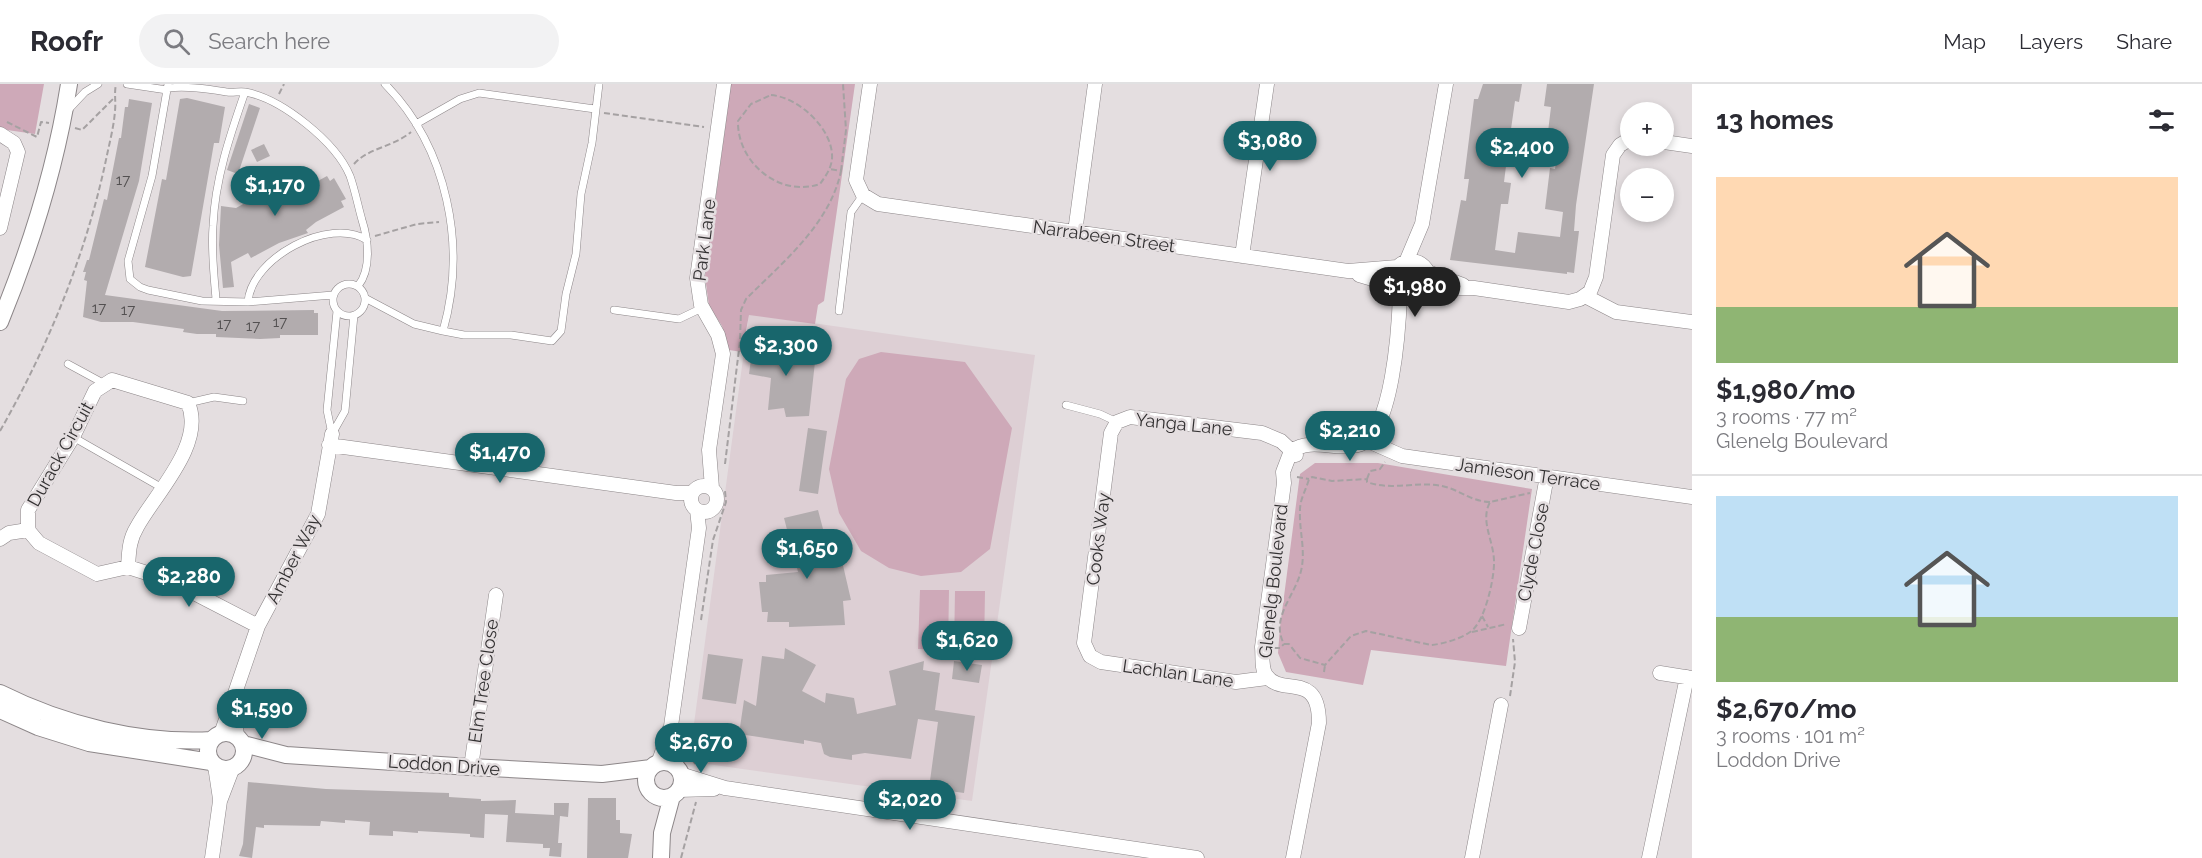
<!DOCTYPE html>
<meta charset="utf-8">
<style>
:root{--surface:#fff;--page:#f2f2f3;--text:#2b2b33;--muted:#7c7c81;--line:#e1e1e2;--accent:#18666c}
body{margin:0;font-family:Raleway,sans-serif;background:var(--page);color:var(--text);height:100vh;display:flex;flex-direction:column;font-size:22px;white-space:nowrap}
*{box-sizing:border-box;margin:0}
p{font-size:20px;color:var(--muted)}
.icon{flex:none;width:33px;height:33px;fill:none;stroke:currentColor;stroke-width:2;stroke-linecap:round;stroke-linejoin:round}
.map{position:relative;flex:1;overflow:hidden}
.drawer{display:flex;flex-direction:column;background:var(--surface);width:510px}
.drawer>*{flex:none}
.tools{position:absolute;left:1620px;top:18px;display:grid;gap:12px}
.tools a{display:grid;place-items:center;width:54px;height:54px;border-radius:50%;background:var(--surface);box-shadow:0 3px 9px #0003;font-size:30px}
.price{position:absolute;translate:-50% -51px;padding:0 14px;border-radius:21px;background:var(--accent);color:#fff;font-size:20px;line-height:39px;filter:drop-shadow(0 2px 3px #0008)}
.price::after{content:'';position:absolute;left:50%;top:36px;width:18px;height:14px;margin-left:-9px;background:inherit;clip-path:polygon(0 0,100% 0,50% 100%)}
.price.current{background:#222;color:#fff}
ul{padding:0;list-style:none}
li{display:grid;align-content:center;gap:12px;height:318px;padding:0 24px}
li+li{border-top:2px solid var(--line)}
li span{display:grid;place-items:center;height:186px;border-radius:0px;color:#555}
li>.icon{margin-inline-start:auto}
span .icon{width:108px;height:108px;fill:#fffc;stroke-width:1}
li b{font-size:26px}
h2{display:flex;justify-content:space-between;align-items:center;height:72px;padding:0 24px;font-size:26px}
header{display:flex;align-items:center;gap:36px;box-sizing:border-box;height:84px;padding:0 30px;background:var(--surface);border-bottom:2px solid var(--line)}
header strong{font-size:28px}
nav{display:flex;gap:33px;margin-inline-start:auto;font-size:21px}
.search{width:420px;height:54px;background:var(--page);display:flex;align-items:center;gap:15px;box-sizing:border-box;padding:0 21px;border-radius:33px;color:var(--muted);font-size:22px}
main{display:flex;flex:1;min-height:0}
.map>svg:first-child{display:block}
.built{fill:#ddcfd4}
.green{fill:#cea9b8}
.building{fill:#b2acae}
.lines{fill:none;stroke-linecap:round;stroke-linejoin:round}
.service-casing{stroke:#8c8688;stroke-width:8}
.minor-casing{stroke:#8c8688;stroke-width:15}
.tertiary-casing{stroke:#8c8688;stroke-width:18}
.path{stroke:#a5a1a2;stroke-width:2;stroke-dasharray:6 3;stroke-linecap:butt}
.service{stroke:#fff;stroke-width:7}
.minor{stroke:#fff;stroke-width:14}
.tertiary{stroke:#fff;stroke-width:16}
.labels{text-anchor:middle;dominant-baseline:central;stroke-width:5;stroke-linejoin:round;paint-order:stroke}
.number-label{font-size:15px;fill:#535051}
.street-label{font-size:18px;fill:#333132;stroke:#e4dee0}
</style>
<header>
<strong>Roofr</strong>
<div class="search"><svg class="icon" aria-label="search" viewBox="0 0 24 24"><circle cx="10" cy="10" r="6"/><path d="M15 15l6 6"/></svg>Search here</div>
<nav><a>Map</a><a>Layers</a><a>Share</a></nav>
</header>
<main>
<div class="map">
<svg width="1692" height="774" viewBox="0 0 1692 774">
<rect width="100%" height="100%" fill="#e4dee0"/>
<!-- built -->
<path class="built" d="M749,230L1035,271L972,717L707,680L691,662Z"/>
<!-- green -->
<path class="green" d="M0,0H44L35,50L0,45Z
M731,0H855L824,217L818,221L815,240L749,231L742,268L729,266L722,242L709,222L705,192Z
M881,268L965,278L1012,344L990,465L961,488L921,492L889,484L861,467L839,429L829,385L846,295L859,275Z
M1315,379H1378L1532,405L1506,582L1371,566L1363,601L1286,588L1278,569L1280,543L1300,390Z
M920,506H949L948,566L918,565Z
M955,507H985L984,567L954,566Z"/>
<!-- building -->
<path class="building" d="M1483,0H1522L1519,18L1515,17L1508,66L1504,98L1511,99L1508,120H1501L1495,166L1515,169L1518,148L1560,153L1563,128L1545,125L1550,84L1555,85L1559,57L1547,56L1551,23L1544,22L1547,0H1594L1576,121L1574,147H1579L1574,189L1567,188V190L1450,176L1461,116L1466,117L1469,95H1464L1474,15H1478Z
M187,14L225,23L219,59H214L191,192L183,193L145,183L162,95L166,96L180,15Z
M129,15L152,19L139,97L105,211L222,227L314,226V229H318V251H280V254L260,255L216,253V250H197L183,248L184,245L133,238H101L83,233L87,197L84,196L86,188H83L87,176H89L104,115L107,116L119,54H121L125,23H128Z
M249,20L260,24L238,90L227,86Z
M264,60L270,72L257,78L251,66Z
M308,84L316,98L327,92L330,97L334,94L346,115L341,117L344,123L316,138L306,146L308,149L279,159L251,174L248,169L231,178L234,203L223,204L219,161L221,122L236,124L254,114L252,110L266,103L263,98L273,92L276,97Z
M753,260L816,269L809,332L786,333L784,324L768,326L771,294L749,290Z
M808,344L827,347L818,410L799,407Z
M818,426L832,479L842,477L851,516L843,517L845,541L789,543V538H767L768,528H762L759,498H766V491L798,488L784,434Z
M785,564L816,581L802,607L825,619L826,609L854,614L857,630L896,621L889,587L924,577L923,586L940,589L935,626L975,632L964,709L929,704L938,638L918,635L911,675L865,669L852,671V676L830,673L824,670L821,659L804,656V660L739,650L744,616L756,622L762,572L784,575Z
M708,570L743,575L736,620L702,615Z
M954,577L982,581L979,599L952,595Z
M248,698L326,705L449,709V713L481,715V717L516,716L515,729L554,731V719H569L568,733L560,732L558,759H562L561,773L549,772L550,764H543V760L506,758L508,731L485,730L484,754L470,753V750L418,747V749L393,747V752L369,751L370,738L345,736V739L321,737L320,742L264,741V744L256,743L252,774L239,772L243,760Z
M588,714H616V736H620V749L632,750L628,774H587Z"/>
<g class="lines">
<defs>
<path id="service" d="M127,0L167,6
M168,0L152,92L128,177L130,195L140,203L148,206L202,217L248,218L333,211
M385,0C448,64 467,163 443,247
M168,4C188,2 207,5 227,8C233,9 239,7 245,8C281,14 336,58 350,92C355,106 358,122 362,136C368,155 372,185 358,202
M69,25L85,8L98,0
M416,40L460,15L479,9L595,25
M333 216a16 16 0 1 1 32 0a16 16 0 1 1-32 0Z
M365,214L414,240L443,247L464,251H511L552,257L561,247L566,210L576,170L581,110L592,59L599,0
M216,215C214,191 211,166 213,142C215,95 230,51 245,8
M248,218C251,174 329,132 367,156
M614,226L679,235L702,224
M839,227L851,128L863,111
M68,280L103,299
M188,319L214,313L243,317
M1066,321L1100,330L1117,338
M332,350L327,326L337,227
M332,350L345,327L354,231
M73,353L164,405"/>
<path id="minor" d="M870,0L856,96L863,111L878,120L1348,187L1397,183
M0,50L14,59L18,68L0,144
M1664,58L1692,62
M1075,148L1095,0
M1242,172L1267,0
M1393 195a18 18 0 1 1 36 0a18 18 0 1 1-36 0Z
M1406,178L1422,140L1446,0
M1428,188L1463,201
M1359,191L1393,201
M1427,204H1474L1569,218L1580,215L1590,208L1596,193L1613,71L1620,61L1630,55
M1585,212L1616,228L1692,238
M112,296L188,319C206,360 154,411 137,443C129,456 129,468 128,483L97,490L39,459L28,446V426L73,353L95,307Z
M1368,357L1402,372L1692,413
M329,361L676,409H692
M691 415a13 13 0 1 1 26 0a13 13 0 1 1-26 0Z
M712,404L709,366L723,270L718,251L701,221L697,194L724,0
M0,455L9,449L28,446
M128,483L169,496L258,542
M1519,544L1547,392
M1660,589L1692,594
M1267,594L1236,598L1101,578L1090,572L1084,559L1111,349L1117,338L1130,333L1262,349L1281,357L1296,371
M234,621L237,653
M671,644L675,683
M221,650L258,542L318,430L332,350
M658,680L671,642L699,444L697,426
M215,682L220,715
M471,683L496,511
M680,690L725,704L1197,774
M678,706L714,705
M212,774L220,717L233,683
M1293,774L1319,639C1319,585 1281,614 1266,591C1261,584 1263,572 1262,563L1284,399L1283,388L1291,367C1313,353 1334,367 1358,361C1393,353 1399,240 1400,210
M1472,774L1501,621
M1649,774L1687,593"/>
<path id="tertiary" d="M0,238C32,160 56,83 69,0
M0,609C64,641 140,660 212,656
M0,626L38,643L89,659L211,678
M208 667a18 18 0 1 1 36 0a18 18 0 1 1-36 0Z
M243,660L286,671L471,683L602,690L651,684
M646 696a18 18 0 1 1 36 0a18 18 0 1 1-36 0Z
M661,774L662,749L672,712"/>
</defs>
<!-- service casing -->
<use href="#service" class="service-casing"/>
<!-- minor casing -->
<use href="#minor" class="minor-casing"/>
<!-- tertiary casing -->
<use href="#tertiary" class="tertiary-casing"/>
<!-- path -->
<path class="path" d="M279,10L284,0
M771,11C798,13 834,45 832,75C831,85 825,93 820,100C779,114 737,78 738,37L751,20Z
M604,29L704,43
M7,38L37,53L41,38L49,39
M75,44L82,46L113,15
M354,80C368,64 393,63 411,48
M841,87L846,46L843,0
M375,152L417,140L439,138
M0,347C49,261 87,168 107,71C110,57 114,41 115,27C116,17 114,10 116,0
M725,380L740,257L741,226L746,215C783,178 830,140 841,87L829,85
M1297,393L1309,395
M1367,395L1370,387L1380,385L1385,378
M1490,418C1469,417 1461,406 1442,402C1418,397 1390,407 1367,398V395L1332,397L1312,393L1309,395C1306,406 1300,415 1300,426C1299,447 1306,466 1301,487C1295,512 1270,534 1284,560H1289L1300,574L1325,581L1351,552L1366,547L1431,561C1443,560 1460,555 1470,548C1485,539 1495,492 1494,476C1493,455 1480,437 1490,418L1530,409
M1482,532L1488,543
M701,536L713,456L726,418L725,407
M1472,548L1507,540
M1274,564H1280L1284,560
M1324,588L1325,581
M1510,612L1515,578L1513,555
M686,668L697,682
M681,774L696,718"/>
<!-- service -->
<use href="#service" class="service"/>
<!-- minor -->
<use href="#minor" class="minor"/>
<!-- tertiary -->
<use href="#tertiary" class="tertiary"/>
</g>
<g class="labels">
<!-- number labels -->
<g class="number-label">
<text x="123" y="96">17</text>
<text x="99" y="224">17</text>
<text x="128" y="226">17</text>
<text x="280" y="238">17</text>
<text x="224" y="240">17</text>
<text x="253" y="242">17</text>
</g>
<!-- street labels -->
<g class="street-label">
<text transform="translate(1104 152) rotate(8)">Narrabeen Street</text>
<text transform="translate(704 156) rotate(-83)">Park Lane</text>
<text transform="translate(1184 340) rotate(6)">Yanga Lane</text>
<text transform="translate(60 370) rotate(-61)">Durack Circuit</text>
<text transform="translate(1528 390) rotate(8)">Jamieson Terrace</text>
<text transform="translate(1098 455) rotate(-83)">Cooks Way</text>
<text transform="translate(1533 468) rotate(-79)">Clyde Close</text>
<text transform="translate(293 475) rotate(-63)">Amber Way</text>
<text transform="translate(1273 497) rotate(-84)">Glenelg Boulevard</text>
<text transform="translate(1178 589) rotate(8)">Lachlan Lane</text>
<text transform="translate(483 597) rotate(-82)">Elm Tree Close</text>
<text transform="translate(444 681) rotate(4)">Loddon Drive</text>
</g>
</g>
</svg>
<div class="tools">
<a>+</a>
<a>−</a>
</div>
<b class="price" style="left:1270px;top:88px">$3,080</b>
<b class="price" style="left:1522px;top:95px">$2,400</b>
<b class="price" style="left:275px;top:133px">$1,170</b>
<b class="price current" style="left:1415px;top:234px">$1,980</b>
<b class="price" style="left:786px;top:293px">$2,300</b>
<b class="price" style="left:1350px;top:378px">$2,210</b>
<b class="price" style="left:500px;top:400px">$1,470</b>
<b class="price" style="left:807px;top:496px">$1,650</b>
<b class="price" style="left:189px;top:524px">$2,280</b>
<b class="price" style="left:967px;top:588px">$1,620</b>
<b class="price" style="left:262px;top:656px">$1,590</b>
<b class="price" style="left:701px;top:690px">$2,670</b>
<b class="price" style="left:910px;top:747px">$2,020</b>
</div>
<section class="drawer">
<h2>13 homes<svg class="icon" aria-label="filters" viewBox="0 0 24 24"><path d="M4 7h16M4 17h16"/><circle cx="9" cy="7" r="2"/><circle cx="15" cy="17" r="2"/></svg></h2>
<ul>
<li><span style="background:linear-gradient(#ffd9b3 70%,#8fb573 0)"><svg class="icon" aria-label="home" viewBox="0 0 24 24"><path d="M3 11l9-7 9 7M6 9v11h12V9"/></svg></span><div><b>$1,980/mo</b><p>3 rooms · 77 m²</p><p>Glenelg Boulevard</p></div></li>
<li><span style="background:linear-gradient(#bfe0f5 65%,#8fb573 0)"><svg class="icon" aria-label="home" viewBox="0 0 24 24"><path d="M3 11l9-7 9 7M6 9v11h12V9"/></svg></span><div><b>$2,670/mo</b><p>3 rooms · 101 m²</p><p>Loddon Drive</p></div></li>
</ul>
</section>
</main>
